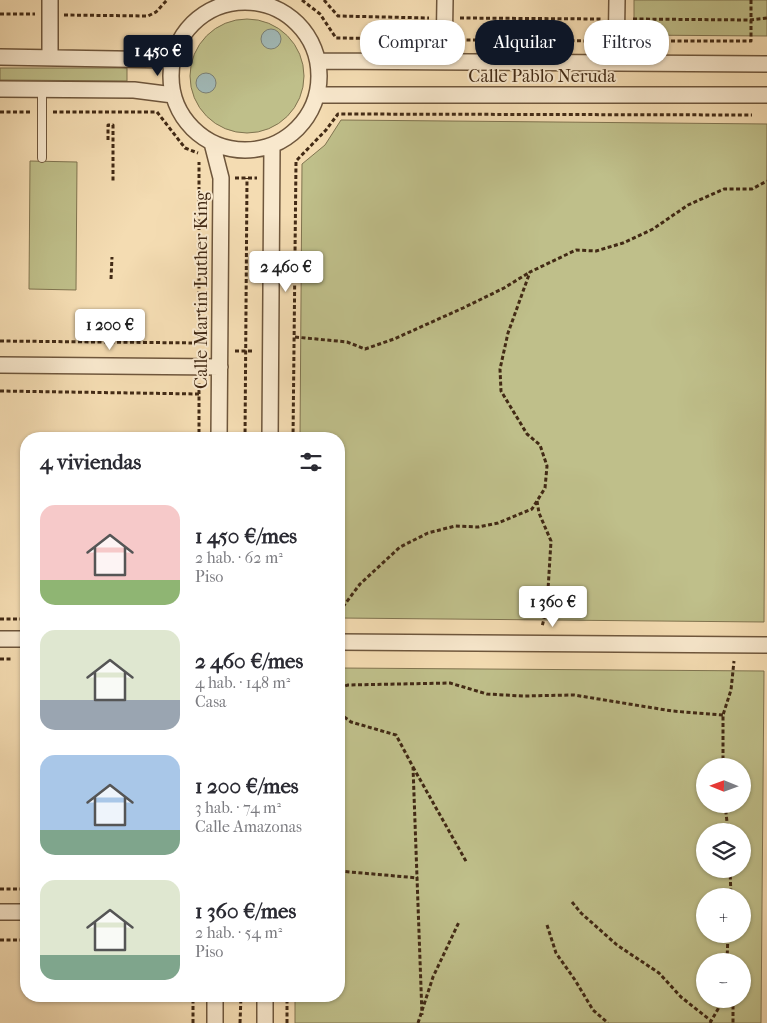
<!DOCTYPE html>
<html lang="es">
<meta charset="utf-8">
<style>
:root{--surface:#fff;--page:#f7f7f7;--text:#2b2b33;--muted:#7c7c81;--accent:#111827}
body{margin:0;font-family:"IM FELL French Canon",serif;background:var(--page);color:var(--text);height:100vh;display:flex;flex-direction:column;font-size:19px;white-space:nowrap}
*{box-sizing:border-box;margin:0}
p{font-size:16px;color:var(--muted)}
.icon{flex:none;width:28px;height:28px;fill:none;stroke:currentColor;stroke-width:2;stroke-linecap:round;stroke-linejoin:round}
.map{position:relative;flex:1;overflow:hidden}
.sheet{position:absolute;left:20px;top:432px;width:325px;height:570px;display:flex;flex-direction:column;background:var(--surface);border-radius:20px;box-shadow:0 1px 4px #0004}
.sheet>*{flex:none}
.top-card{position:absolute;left:360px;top:20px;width:331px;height:45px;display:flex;gap:10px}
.needle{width:32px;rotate:271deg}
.buttons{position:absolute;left:696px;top:758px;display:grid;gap:10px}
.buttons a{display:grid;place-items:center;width:55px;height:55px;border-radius:50%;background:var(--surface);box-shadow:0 1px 4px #0004;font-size:25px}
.price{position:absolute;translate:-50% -42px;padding:0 11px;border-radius:5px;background:#fff;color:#222;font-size:16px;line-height:32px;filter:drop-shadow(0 1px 2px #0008)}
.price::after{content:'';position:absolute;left:50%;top:30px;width:15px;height:11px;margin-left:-8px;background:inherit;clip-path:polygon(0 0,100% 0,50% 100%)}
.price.current{background:var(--accent);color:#fff}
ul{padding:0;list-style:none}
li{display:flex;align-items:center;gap:15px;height:125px;padding:0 20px}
li span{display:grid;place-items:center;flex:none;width:140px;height:100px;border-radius:15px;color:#555}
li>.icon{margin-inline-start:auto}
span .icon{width:60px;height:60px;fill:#fffc;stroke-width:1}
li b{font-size:21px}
h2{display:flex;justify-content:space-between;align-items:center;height:60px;padding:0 20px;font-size:21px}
.tag{padding:0 18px;border-radius:20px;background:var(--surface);box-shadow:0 1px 4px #0004;font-size:18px;line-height:45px}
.tag.current{background:var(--accent);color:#fff}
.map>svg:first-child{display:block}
.green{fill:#bfbf8a;stroke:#807450;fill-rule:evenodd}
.water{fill:#a1b9b7;stroke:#7b8076}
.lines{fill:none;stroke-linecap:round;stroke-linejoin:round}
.service-casing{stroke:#6e563c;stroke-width:10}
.minor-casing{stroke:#6e563c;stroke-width:18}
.path{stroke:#422a15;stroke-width:3;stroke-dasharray:4 2.5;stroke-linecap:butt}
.service{stroke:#f8e8cd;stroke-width:8}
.minor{stroke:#f8e8cd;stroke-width:15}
.labels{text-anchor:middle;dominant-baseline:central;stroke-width:4;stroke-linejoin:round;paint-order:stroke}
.street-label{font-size:18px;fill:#422a15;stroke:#f8e8cd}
</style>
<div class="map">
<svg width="767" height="1023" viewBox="0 0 767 1023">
<rect width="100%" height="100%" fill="#f4dcb2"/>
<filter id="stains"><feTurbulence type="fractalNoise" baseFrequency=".004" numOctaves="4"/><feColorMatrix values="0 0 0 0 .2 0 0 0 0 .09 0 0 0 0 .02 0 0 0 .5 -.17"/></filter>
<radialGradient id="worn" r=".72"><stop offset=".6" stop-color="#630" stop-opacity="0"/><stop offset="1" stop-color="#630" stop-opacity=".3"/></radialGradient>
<!-- green -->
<path class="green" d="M634,0H767V36L634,35Z
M190 76a57 57 0 1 1 114 0a57 57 0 1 1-114 0Z
M0,68H127V81L0,80Z
M341,120L767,124L764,622L339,618V439H300L302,164L325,145Z
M30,161L77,162L76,290L29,289Z
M339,668L764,671L761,1023H295V996H339ZM742,766V804H705V766ZM705,831H742V869H705ZM742,896V934H705V896ZM742,961V999H705V961Z"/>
<!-- water -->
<path class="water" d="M261 39a10 10 0 1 1 20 0a10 10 0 1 1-20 0Z
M196 83a10 10 0 1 1 20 0a10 10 0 1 1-20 0Z"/>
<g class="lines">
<defs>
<path id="service" d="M42,158V89
M25,695V639"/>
<path id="minor" d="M171 76a74 74 0 1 1 148 0a74 74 0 1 1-148 0Z
M0,57L173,60
M50,57V0
M319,61L767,64
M444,61L445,0
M616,63L617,0
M0,89L134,90L173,95
M318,95H767
M212,143L221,178L219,439
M0,365L220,367
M270,439L272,146
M0,639H26
M339,642L767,645
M0,912H26
M215,1023V996
M265,1023V996"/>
</defs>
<!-- service casing -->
<use href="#service" class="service-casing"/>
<!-- minor casing -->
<use href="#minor" class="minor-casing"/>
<!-- path -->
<path class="path" d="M302,0L320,14L336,38L428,39
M324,0L338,16L429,18
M0,14H35
M64,15L148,16L156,12L167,0
M460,18L601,19
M633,19L750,20L767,18
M460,40L601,41
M632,41H751V0
M0,112H31
M53,112H157L185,148L198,153
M108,140V125H113V182
M235,178H257
M111,279L112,257
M295,337L347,342L365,349L394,339L463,308L504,288L530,272
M0,341L199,343V162
M235,351H254
M0,391L199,394V439
M199,394V382
M245,439L247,178
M293,439L296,161L326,130L338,114L752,115
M537,501L539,513L551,541L547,606L542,627
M339,612L360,584L400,547L428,533L455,526L478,527L498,523L532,509L545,488L547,466L540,445L527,434L501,391L500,369L508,333L530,272L576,250L596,251L623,243L653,229L688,205L724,189H752L767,181
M0,619H26
M0,659H13
M339,688L348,685L450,683L487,694L523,696L574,695L672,711L723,715
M339,713L351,722L396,735L413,767L422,1015
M723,766V715L731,690L734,661
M413,767L467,863
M725,804L728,831
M730,869L731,896
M339,871L418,878
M0,889H26
M572,902L581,913L617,945L659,973L681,997L710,1020
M547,925L556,953L575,980L593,1010L608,1023
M0,940H26
M727,961L728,934
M733,999V1023
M193,1023V996
M240,1023L241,996
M287,1023V996
M418,1023L433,977L459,922
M710,1023L718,1009L721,999"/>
<!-- service -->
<use href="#service" class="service"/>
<!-- minor -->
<use href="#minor" class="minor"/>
</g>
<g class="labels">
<!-- street labels -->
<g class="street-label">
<text x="542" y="76">Calle Pablo Neruda</text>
<text transform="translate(201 290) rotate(-90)">Calle Martin Luther King</text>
</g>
</g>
<rect width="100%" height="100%" filter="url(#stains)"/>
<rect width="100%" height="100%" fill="url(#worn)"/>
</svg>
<div class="buttons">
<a><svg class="needle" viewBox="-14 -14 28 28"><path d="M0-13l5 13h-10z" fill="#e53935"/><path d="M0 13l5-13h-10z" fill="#7c7c81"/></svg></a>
<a><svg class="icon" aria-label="layers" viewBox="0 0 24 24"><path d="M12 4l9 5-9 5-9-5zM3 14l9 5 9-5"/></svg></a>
<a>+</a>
<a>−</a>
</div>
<b class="price current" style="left:158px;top:77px">1 450 €</b>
<b class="price" style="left:286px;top:293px">2 460 €</b>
<b class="price" style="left:110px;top:351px">1 200 €</b>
<b class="price" style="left:553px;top:628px">1 360 €</b>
<div class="top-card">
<a class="tag">Comprar</a>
<a class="tag current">Alquilar</a>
<a class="tag">Filtros</a>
</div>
<section class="sheet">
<h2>4 viviendas<svg class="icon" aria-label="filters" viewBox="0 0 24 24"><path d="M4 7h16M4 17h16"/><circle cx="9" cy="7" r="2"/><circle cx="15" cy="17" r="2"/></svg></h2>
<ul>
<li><span style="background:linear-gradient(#f6c9c9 75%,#8fb573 0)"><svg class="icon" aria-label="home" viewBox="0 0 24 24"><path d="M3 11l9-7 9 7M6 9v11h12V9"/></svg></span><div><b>1 450 €/mes</b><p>2 hab. · 62 m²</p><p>Piso</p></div></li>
<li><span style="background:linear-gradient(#dfe7d0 70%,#9aa5b1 0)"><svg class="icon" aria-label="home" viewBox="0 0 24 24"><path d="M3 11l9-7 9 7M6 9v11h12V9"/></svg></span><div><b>2 460 €/mes</b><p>4 hab. · 148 m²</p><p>Casa</p></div></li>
<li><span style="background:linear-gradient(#a9c7e8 75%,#7fa58c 0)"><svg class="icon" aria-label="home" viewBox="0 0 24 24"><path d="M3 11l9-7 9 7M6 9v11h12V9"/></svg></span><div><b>1 200 €/mes</b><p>3 hab. · 74 m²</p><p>Calle Amazonas</p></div></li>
<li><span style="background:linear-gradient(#dfe7d0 75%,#7fa58c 0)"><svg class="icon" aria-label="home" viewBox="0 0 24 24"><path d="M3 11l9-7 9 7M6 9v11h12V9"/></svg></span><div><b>1 360 €/mes</b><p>2 hab. · 54 m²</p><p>Piso</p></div></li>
</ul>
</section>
</div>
